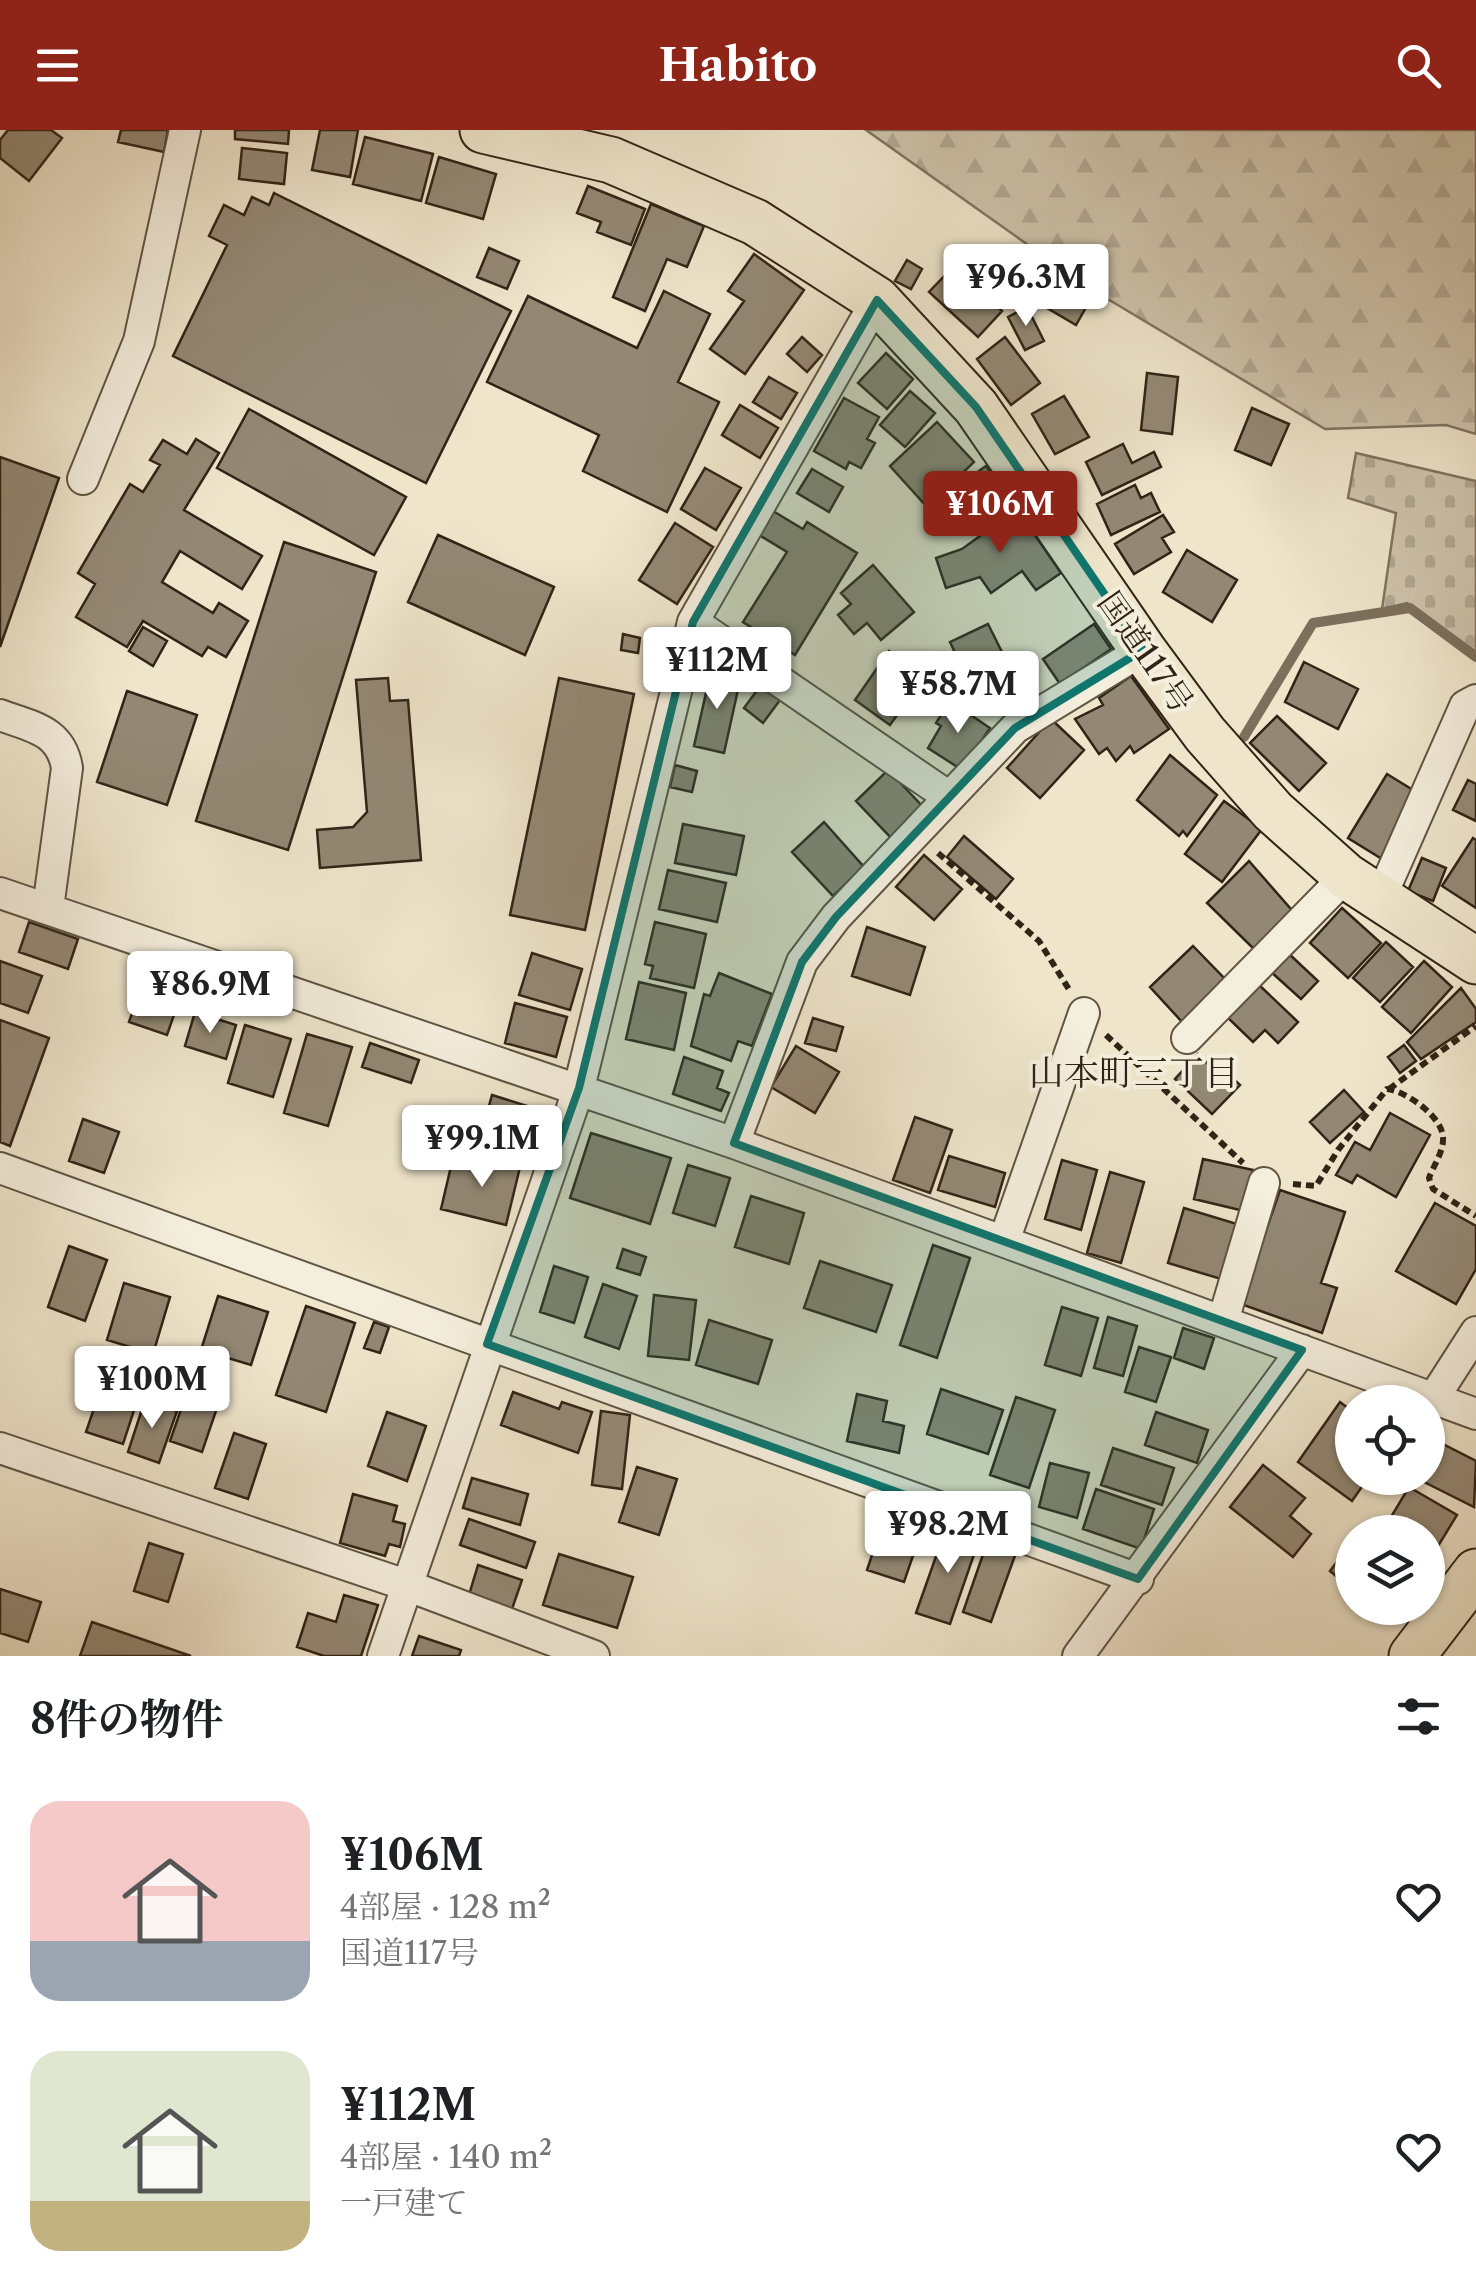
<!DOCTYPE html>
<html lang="ja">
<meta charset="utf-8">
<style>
:root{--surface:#fff;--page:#f6f6f6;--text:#202124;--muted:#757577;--accent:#8f2418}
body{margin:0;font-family:"Libre Caslon Text","Noto Serif JP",serif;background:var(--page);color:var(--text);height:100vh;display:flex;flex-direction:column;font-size:38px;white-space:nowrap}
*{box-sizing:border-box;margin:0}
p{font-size:32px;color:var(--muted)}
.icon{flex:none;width:55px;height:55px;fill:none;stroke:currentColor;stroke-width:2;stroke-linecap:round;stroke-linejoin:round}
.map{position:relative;height:1526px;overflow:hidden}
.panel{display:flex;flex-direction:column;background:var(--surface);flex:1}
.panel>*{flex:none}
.fabs{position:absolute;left:1335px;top:1255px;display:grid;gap:20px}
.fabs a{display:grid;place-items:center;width:110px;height:110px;border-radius:50%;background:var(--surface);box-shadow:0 2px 8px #0004;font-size:50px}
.price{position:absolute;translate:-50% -85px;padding:0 22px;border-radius:10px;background:#fff;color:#222;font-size:32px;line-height:65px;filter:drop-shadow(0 2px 5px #0008)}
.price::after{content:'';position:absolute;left:50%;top:60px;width:30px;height:22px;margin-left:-15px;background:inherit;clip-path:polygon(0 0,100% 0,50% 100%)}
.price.current{background:var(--accent);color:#fff}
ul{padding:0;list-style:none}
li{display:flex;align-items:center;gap:30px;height:250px;padding:0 30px}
li span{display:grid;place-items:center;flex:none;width:280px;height:200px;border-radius:30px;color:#555}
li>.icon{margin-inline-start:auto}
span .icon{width:120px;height:120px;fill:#fffc;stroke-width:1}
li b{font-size:42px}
h2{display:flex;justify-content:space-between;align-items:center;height:120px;padding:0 30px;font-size:42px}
header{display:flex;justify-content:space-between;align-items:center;height:130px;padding:0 30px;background:var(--accent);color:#fff;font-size:45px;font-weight:700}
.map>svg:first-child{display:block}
.forest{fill:url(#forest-firs);stroke:#807461;stroke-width:2.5}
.cemetery{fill:url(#cemetery-stones);stroke:#807461;stroke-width:2.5}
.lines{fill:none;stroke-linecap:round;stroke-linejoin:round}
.stream{stroke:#7c705d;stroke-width:10}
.building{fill:#938874;stroke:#312416;stroke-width:2.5}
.minor-casing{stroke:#605443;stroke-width:34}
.highway-casing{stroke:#312416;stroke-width:49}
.path{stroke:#312416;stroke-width:6;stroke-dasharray:8 5;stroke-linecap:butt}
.minor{stroke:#f4eedd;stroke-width:30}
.highway{stroke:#eee5cb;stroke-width:45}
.marked{fill:#0f766e;fill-opacity:0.2;stroke:#0f766e;stroke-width:8;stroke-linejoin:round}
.labels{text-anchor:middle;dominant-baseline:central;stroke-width:8;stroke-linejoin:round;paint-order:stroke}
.street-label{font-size:32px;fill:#312416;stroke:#f4eedd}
.neighbourhood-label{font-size:35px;fill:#312416;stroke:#f4eedd}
</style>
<header><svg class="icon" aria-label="menu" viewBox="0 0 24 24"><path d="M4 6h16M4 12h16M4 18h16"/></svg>Habito<svg class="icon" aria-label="search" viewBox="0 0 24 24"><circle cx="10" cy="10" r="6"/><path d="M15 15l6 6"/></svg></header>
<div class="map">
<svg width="1476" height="1526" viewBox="0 0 1476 1526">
<defs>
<pattern id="forest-firs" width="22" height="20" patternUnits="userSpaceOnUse" patternTransform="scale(2.5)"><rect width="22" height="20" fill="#cec4ac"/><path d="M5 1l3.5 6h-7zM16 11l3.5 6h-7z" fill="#b1a893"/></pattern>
<pattern id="cemetery-stones" width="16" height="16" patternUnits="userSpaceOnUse" patternTransform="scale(2.5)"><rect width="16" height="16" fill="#cec4ac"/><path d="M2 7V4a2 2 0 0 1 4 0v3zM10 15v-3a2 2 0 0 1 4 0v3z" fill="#b1a893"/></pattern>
</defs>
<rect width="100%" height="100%" fill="#eee5cb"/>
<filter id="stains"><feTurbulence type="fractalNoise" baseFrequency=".002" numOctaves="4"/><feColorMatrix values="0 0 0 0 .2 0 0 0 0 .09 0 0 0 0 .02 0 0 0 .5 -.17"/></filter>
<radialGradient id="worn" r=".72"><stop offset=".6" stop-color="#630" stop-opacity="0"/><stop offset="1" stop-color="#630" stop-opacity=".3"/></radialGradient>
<!-- forest -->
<path class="forest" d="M866,0H1476V304L1446,295L1325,299L1086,156Z"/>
<!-- cemetery -->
<path class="cemetery" d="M1356,323L1476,351V522L1407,473L1382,479L1396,383L1348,368Z"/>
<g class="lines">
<!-- stream -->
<path class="stream" d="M1244,607L1313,493L1410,478L1476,527"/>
</g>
<!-- building -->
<path class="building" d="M8,0H51L62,8L29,51L0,28V10Z
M121,0H168L164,22L118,12Z
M235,0H289L288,14L235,9Z
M320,0H358L350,47L312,40Z
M365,7L433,24L421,71L353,54Z
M242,18L287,23L284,54L239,49Z
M439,27L496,44L483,89L426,73Z
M588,56L645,79L631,115L597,102L601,92L577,83Z
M274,63L511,181L426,353L173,226L227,115L209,106L224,75L244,85L252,67L269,75Z
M651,74L704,96L687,137L667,129L645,181L613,167Z
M489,118L519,131L507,159L477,147Z
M754,124L804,160L745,244L710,219L744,171L728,161Z
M907,130L922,139L911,159L895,151Z
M1042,135L1093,165L1076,195L1025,165Z
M954,136L1002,181L978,207L929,162Z
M664,161L710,184L678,252L719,272L667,382L583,341L599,305L487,252L528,166L637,218Z
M1027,177L1044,211L1025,220L1008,187Z
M802,207L822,225L807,242L787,224Z
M1005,207L1040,253L1011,275L977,229Z
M886,223L913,249L887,279L858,253Z
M1147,243L1178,247L1172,304L1141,300Z
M769,247L797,263L781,289L753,272Z
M910,261L935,283L905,317L880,295Z
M1064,266L1089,307L1055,324L1032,284Z
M844,268L879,287L867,309L875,313L861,338L849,332L846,339L814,321Z
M740,275L778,298L760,328L722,305Z
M1252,278L1289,294L1271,335L1235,320Z
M249,279L406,367L374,425L217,338Z
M937,292L974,332L927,377L890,336Z
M196,309L219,323L184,380L262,426L242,459L180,421L162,452L213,483L219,473L248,491L226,527L208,517L202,526L143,491L127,517L76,487L95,454L78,443L130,354L143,362L160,335L150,330L163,310L187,324Z
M1123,314L1132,333L1154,322L1161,337L1102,365L1086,332Z
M0,327L59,348L0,517Z
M986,336L1011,372L970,401L958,384L963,380L956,369L968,361L962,353Z
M705,338L741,358L716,400L681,379Z
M812,339L843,357L829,382L797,363Z
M1135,355L1141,368L1151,363L1160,382L1111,405L1097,374Z
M1015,376L1061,443L1036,460L1022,441L991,463L980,447L946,458L936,428L962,419L980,406L977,402Z
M773,381L803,399L807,392L857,423L795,525L743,492L787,422L759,405Z
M1163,385L1174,402L1162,408L1171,422L1134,444L1115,414Z
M675,393L713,417L677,474L639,450Z
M438,405L554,457L525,525L408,472Z
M284,412L376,442L288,720L196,691Z
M1187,420L1237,450L1212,492L1163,462Z
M873,435L914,482L881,510L867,493L854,504L838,485L851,474L841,463Z
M988,494L1022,562L983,581L950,512Z
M1094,494L1111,519L1060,554L1043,529Z
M143,497L167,511L153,536L129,521Z
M623,504L640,508L638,523L621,520Z
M889,521L925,546L890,595L855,570Z
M713,532L725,535L721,551L739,555L724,623L694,616Z
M1304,532L1358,559L1338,599L1285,572Z
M1131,546L1169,599L1134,623L1130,616L1116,631L1107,618L1099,624L1075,589L1103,575L1099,568Z
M388,548L390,571L408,570L421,730L320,738L317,700L353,697L367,682L356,550Z
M559,548L634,564L585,800L510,785Z
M764,551L783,566L763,593L744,578Z
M127,561L197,585L167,675L97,652Z
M950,571L990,598L962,640L928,618L941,596L936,593Z
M1277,586L1326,633L1299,661L1250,613Z
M1051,589L1084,620L1040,668L1007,638Z
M1170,625L1217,665L1187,706L1183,701L1179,706L1137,670Z
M675,635L697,641L692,662L670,657Z
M888,640L926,680L894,711L856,671Z
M1387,644L1421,665L1382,729L1348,708Z
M1468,650L1476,654V691L1453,680Z
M1224,671L1262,699L1222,752L1185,724Z
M824,692L864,737L833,766L792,722Z
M683,694L744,706L736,745L675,733Z
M964,706L1013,749L996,769L947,727Z
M1473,708L1476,710V778L1442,756Z
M924,725L962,759L934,790L896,757Z
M1422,728L1446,738L1433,771L1408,761Z
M1249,731L1297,786L1259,824L1207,773Z
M668,740L726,753L717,792L659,779Z
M1342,778L1381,813L1348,848L1310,813Z
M29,792L78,809L68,839L19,822Z
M655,792L706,804L694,858L650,848L653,836L645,834Z
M867,797L925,817L910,865L852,846Z
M1386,812L1413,837L1380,872L1353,848Z
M1193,816L1227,851L1183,893L1150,857Z
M1287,822L1318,851L1301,869L1270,841Z
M532,823L582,839L570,880L519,865Z
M0,831L42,846L28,883L0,873Z
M1424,831L1452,857L1411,903L1382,877Z
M146,843L184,856L167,905L129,892Z
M719,843L772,864L752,916L738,911L731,931L691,916L704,864L710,866Z
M639,852L686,863L674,920L626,909Z
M1258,854L1298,892L1278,913L1265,900L1253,912L1227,887Z
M1461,858L1476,879V892L1421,929L1407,912Z
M515,873L567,887L556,927L505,913Z
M195,882L236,895L226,929L185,916Z
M813,888L843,897L836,921L805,913Z
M0,890L49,908L10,1016L0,1012Z
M245,895L291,909L273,967L228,953Z
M307,904L352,917L328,996L284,983Z
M370,913L419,930L411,953L362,937Z
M1404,915L1416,931L1400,943L1388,927Z
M796,916L839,942L815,983L771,957Z
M1198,924L1212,938L1217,933L1240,955L1212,984L1175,949Z
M684,927L723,941L717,958L729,963L721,981L673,964Z
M1344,960L1364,982L1330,1013L1310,992Z
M492,965L537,979L524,1021L480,1008Z
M1390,983L1430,1005L1396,1067L1357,1045L1352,1053L1336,1045L1355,1012L1370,1020Z
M915,987L952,1000L930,1063L893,1050Z
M83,989L119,1002L104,1043L69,1031Z
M591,1003L671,1028L650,1094L570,1068Z
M492,1026L521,1033L506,1095L441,1079L452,1032L489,1041Z
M949,1026L1005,1043L995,1077L938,1060Z
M1203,1029L1253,1040L1244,1081L1194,1069Z
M1062,1030L1097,1040L1081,1100L1045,1089Z
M688,1035L730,1048L715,1096L673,1083Z
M1110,1042L1144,1052L1121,1133L1087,1123Z
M1280,1060L1345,1082L1321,1153L1337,1158L1322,1203L1241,1174Z
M751,1066L804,1083L789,1134L735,1117Z
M1435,1073L1476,1096V1139L1456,1174L1396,1141Z
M1184,1078L1237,1094L1221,1149L1168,1133Z
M933,1115L970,1128L937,1228L900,1215Z
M69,1116L107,1130L85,1191L48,1177Z
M623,1119L646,1127L640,1145L617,1138Z
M820,1131L892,1155L876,1202L804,1178Z
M554,1136L588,1147L574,1193L540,1182Z
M124,1153L170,1167L153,1224L107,1210Z
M603,1154L637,1166L619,1219L585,1207Z
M654,1165L696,1170L689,1230L648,1226Z
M218,1166L268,1182L251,1235L201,1220Z
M306,1176L355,1193L326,1282L276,1265Z
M1062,1177L1098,1188L1081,1246L1045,1235Z
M1108,1187L1137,1196L1123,1246L1094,1238Z
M709,1190L772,1210L758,1254L696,1235Z
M374,1192L389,1197L380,1223L364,1218Z
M1183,1198L1214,1208L1204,1239L1174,1228Z
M1139,1217L1171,1227L1156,1272L1125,1262Z
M105,1246L141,1259L123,1314L86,1302Z
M941,1259L1003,1280L988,1324L927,1304Z
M187,1262L219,1272L202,1322L170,1311Z
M513,1262L559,1279L562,1272L592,1282L578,1323L501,1295Z
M857,1264L887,1271L883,1291L904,1296L899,1323L847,1311Z
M1016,1267L1055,1280L1029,1358L990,1345Z
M145,1270L177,1281L159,1333L128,1322Z
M1340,1272L1352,1281V1348H1368L1352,1371L1298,1332Z
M601,1281L630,1285L622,1359L592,1355Z
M387,1282L426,1296L407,1351L368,1336Z
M1156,1282L1208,1300L1197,1333L1145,1315Z
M234,1303L266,1314L248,1369L215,1358Z
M1439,1312L1476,1331L1474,1377L1420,1350L1428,1348V1335Z
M1113,1318L1174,1338L1162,1375L1101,1355Z
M1050,1333L1089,1343L1077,1388L1039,1377Z
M1263,1335L1305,1368L1290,1386L1311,1404L1293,1427L1230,1377Z
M637,1337L677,1349L659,1405L619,1392Z
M472,1348L528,1364L520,1395L463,1378Z
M1409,1357L1457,1385L1432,1426L1428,1423V1402H1393L1385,1397Z
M1096,1359L1154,1379L1141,1419L1083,1399Z
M353,1364L397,1376L393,1391L405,1394L400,1417L389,1414L385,1426L340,1413Z
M469,1389L535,1412L526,1438L460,1415Z
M946,1398L979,1410L950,1494L916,1483Z
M880,1401L917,1414L904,1452L867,1440Z
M988,1410L1017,1420L991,1492L963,1482Z
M1352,1412V1459L1330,1441Z
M149,1413L183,1424L168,1472L134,1461Z
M559,1424L633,1447L617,1498L543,1475Z
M478,1435L522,1450L512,1479L469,1465Z
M0,1459L41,1472L28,1512L0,1503Z
M344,1465L378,1475L361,1526H324L297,1517L308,1483L336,1492Z
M92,1492L191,1526H80Z
M419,1506L461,1520L459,1526H412Z"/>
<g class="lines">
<defs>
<path id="minor" d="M83,349L139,211L185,0
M693,492L949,667
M0,585C32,597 61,600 67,638L48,778
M0,763L734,1013L1476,1284
M1380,769L1465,576L1476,570
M1187,908L1346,746
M734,1013L802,832L836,787L1015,598L1143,520
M0,1038L1138,1449
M1004,1111L1084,883
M1223,1191L1264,1053
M1433,1269L1476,1202
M0,1318L406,1455L594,1526
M383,1526L579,958L693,492L877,170
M1078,1526L1302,1220"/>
<path id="highway" d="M483,0L611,30L755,92L877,170L976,277L1143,520L1205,604L1273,681L1346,746L1476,831
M1412,1526L1476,1442"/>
</defs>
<!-- minor casing -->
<use href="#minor" class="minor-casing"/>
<!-- highway casing -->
<use href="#highway" class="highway-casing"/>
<!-- path -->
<path class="path" d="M938,723L1039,811L1070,861
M1106,905L1243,1033
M1389,959L1476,896
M1293,1054L1316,1056L1338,1020L1387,959C1406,961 1445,988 1443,1010C1443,1022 1433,1037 1429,1048L1433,1059L1476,1086"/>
<!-- minor -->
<use href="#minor" class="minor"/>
<!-- highway -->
<use href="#highway" class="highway"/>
</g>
<!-- marked area -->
<path class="marked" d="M877,170L976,277L1143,520L1015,598L836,787L802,832L734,1013L1302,1220L1138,1449L487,1214L579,958L693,492Z"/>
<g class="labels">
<!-- street labels -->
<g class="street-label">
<text transform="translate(1146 522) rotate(55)">国道117号</text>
</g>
<!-- neighbourhood labels -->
<g class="neighbourhood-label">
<text x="1134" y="942">山本町三丁目</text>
</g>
</g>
<rect width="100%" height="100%" filter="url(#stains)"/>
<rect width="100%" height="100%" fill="url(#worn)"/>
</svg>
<div class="fabs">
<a><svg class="icon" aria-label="locate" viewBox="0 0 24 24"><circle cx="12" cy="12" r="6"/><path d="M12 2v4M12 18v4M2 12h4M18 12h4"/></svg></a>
<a><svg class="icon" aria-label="layers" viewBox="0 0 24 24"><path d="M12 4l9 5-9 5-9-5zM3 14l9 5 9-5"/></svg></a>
</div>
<b class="price" style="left:1026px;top:199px">¥96.3M</b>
<b class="price current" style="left:1000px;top:426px">¥106M</b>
<b class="price" style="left:717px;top:582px">¥112M</b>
<b class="price" style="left:958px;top:606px">¥58.7M</b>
<b class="price" style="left:210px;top:906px">¥86.9M</b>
<b class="price" style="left:482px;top:1060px">¥99.1M</b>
<b class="price" style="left:152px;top:1301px">¥100M</b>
<b class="price" style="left:948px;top:1446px">¥98.2M</b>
</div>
<section class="panel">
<h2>8件の物件<svg class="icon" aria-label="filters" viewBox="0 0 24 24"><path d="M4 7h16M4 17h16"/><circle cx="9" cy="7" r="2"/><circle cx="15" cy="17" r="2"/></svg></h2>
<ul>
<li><span style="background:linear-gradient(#f6c9c9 70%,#9aa5b1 0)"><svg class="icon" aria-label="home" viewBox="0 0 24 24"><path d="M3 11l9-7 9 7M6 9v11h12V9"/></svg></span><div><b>¥106M</b><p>4部屋 · 128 m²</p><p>国道117号</p></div><svg class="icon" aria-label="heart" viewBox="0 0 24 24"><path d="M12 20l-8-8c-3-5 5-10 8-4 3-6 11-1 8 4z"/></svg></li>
<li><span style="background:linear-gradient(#dfe7d0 75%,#c2b280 0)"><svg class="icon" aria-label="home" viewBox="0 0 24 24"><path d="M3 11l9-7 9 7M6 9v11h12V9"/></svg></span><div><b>¥112M</b><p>4部屋 · 140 m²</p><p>一戸建て</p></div><svg class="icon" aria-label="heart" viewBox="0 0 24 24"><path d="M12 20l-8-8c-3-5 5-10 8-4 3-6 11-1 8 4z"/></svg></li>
</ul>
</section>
